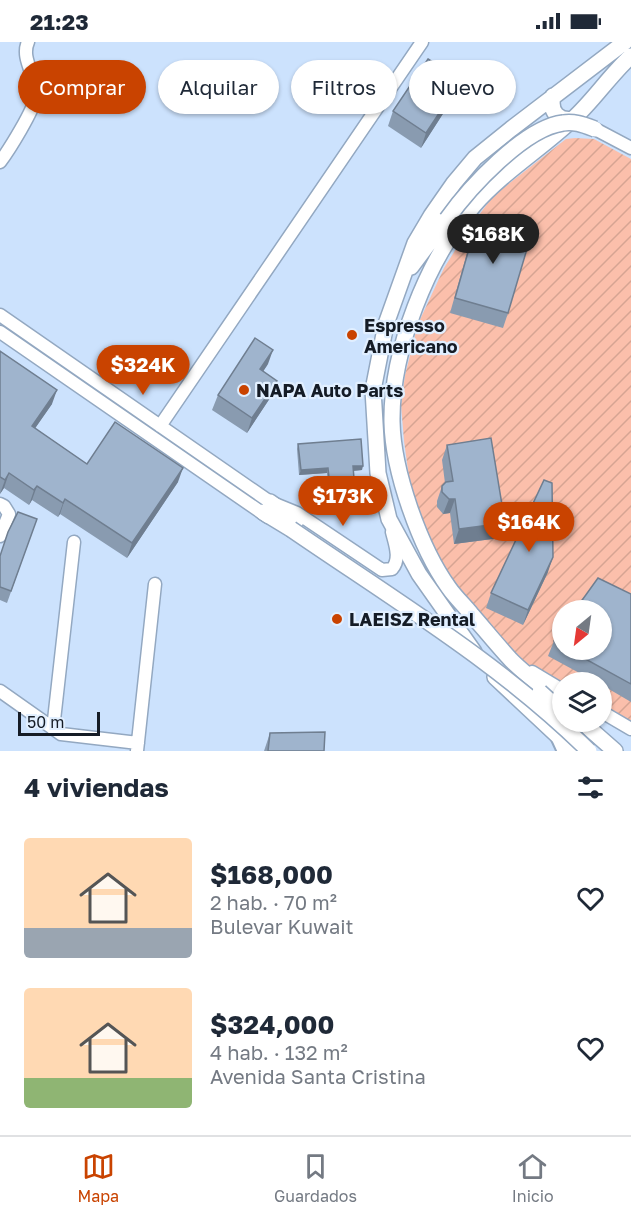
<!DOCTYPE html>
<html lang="es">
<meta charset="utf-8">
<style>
:root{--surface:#fff;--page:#f6f6f7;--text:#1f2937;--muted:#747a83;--line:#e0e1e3;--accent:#c94300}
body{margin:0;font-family:"Golos Text",sans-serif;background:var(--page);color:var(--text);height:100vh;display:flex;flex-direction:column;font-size:22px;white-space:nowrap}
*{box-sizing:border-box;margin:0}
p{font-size:20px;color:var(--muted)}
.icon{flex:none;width:33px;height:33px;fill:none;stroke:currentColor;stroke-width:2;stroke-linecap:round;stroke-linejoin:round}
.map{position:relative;height:709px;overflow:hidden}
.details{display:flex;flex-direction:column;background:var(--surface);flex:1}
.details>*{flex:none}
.banner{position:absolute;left:18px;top:18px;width:596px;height:54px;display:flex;gap:12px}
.needle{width:39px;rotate:209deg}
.tools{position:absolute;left:552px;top:558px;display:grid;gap:12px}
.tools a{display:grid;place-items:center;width:60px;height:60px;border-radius:50%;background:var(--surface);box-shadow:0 2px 4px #0004;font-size:30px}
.scale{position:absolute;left:18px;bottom:15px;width:82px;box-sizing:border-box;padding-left:6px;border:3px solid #151c26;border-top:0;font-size:16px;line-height:21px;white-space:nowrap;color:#151c26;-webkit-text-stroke:4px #e1efff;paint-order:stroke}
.price{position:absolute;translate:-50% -51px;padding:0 14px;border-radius:21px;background:var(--accent);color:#fff;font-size:20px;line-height:39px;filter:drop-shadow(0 2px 3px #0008)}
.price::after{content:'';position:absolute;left:50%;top:36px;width:18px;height:14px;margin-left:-9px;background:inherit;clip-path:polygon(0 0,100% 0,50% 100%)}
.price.selected{background:#222;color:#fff}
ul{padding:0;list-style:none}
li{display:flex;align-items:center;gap:18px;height:150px;padding:0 24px}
li span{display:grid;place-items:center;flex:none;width:168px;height:120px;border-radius:6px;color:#555}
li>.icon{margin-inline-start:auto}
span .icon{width:72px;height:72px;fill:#fffc;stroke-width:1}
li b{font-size:26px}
h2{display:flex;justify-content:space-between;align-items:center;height:72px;padding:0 24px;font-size:26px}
.chip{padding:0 21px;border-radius:27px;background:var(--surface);box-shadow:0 2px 4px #0004;font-size:21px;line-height:54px}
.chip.selected{background:var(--accent);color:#fff}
.status{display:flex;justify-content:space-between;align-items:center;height:42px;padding:0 30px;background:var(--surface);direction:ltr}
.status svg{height:16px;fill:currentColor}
.tabs{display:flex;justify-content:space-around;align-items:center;height:84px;border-top:2px solid var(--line);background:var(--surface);font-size:16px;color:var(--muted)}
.tabs a{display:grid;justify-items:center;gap:3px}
.tabs .selected{color:var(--accent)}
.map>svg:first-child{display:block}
.garden{fill:url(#garden-furrows);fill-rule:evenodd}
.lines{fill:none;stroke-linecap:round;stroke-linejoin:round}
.minor-casing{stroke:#93a8c1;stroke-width:15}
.major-casing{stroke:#93a8c1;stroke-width:18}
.highway-casing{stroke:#93a8c1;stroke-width:20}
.minor{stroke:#fff;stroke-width:12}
.major{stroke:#fff;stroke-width:15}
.highway{stroke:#fff;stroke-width:16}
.major-bridge-casing{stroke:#93a8c1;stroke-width:18;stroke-linecap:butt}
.major-bridge{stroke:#fff;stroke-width:15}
.wall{fill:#899bb0}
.shaded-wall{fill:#6f7e90}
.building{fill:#9fb4cd;stroke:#6f7e90;stroke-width:1.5}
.poi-dot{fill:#c94300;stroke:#e1efff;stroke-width:2}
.labels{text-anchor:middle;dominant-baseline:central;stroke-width:4.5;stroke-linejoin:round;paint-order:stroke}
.poi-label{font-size:18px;font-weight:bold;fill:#151c26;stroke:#e1efff;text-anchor:start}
</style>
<div class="status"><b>21:23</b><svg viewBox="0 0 49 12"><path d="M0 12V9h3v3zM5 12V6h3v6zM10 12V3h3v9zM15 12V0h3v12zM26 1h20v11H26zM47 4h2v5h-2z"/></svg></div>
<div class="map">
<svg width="631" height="709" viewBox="0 0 631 709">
<defs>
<pattern id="garden-furrows" width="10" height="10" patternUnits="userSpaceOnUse" patternTransform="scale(1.5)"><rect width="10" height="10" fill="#fbbfab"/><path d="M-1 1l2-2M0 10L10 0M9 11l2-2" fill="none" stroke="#d6a493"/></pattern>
</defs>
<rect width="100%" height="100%" fill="#cce2fd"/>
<!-- garden -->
<path class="garden" d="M575,96L594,97L631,117V683L602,666V640H562V644L515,616L456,545L430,502L411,450L404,399L401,363L405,333L418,282L444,226L468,188L493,154L566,97ZM562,568H602V608H562Z"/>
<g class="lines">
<defs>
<path id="minor" d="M595,87L631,106
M0,120C9,108 34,68 36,54C38,36 20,17 28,0
M0,273L270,460L297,471L382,528L392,527C401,517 395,502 392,490
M0,290L268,475
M160,384L422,0
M0,462L4,464L9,472L0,494
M532,630L562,648
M0,649L61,692L138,701
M602,670L631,687
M53,687L74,500
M137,709L155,542"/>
<path id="major" d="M553,54C549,70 559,80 574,77
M411,225L447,177
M270,460L296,479
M263,470L291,487
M474,610L419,532L389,477L378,431L373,348L386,282L415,201L431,174L454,141L475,116L511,87L625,0
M495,635L574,709
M556,656C541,644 525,632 511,618C498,604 485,588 472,573C465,564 456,556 449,546C420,506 393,429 392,380C391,309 427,217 474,163C503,130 541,107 573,77C594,58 610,33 631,14
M582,680L615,709"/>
<path id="highway" d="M560,696L566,709"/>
</defs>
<!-- minor casing -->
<use href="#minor" class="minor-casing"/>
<!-- major casing -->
<use href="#major" class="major-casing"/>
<!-- highway casing -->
<use href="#highway" class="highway-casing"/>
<!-- minor -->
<use href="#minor" class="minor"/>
<!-- major -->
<use href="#major" class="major"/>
<!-- highway -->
<use href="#highway" class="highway"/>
<defs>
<path id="major-bridge" d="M447,177C469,146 524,86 563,81C574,79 584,83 595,87
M291,487C393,557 501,622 589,709
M540,650L562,670"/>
</defs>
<!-- major-bridge casing -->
<use href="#major-bridge" class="major-bridge-casing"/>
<!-- major-bridge -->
<use href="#major-bridge" class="major-bridge"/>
</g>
<!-- wall -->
<path class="wall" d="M455,53L421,106L388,84L393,69Z
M478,175L508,271L503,286L450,271L473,190Z
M0,309L52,362L35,386L87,422L178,440L127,516L60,472L58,475L32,458L29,463L4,446L0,452Z
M268,322L263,329L272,353L247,391L212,368L218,353Z
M298,402L362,428L353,429L354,466L330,469L327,431L299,433L297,407Z
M447,403L500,496L454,502L450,471L443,472L437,465V459L442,444L445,441L442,418Z
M37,477L7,561L0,558V513Z
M548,530L523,583L486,566L491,551Z
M631,552V660L602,643V640H596L548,614L554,599L562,586V608H602Z
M270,691L324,709H264Z"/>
<!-- shaded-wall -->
<path class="shaded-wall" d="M461,38L455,53L421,106L426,91Z
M273,308L268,322L255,342L260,327Z
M277,339L272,353L247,391L252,376Z
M57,348L52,362L27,398L32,384Z
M353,424H363L362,428L351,429Z
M183,426L178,440L127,516L132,501Z
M328,426L327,431L299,433L301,428Z
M9,431L4,446L0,452L5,438Z
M37,444L32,458L29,463L34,448Z
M65,457L60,472L58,475L63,461Z
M449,457H455L450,471L443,472Z
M356,462L354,466L330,469L332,464Z
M505,481L500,496L454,502L459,487Z
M553,515L548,530L523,583L528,568Z"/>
<!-- building -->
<path class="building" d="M428,17L461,38L426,91L393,69Z
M478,175L532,190L508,271L455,256Z
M255,296L273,308L260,327L277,339L252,376L218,353Z
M0,309L57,348L32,384L87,422L115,380L183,426L132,501L65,457L63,461L37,444L34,448L9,431L5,438L0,435Z
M491,396L505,481L459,487L455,457H449L442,450V444L446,440L453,439L447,403Z
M361,397L363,424H353L356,462L332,464L328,426L301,428L298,402Z
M544,438L552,441L553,515L528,568L491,551Z
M18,470L37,477L11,549L0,545V514L8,490Z
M598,536L631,552V642L569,608H602V568H575Z
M562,586V604L554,599Z
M325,690L324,709H268L270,691Z"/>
<!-- markers -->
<g class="poi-dot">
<circle cx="352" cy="293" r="6"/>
<circle cx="244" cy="348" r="6"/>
<circle cx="337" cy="577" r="6"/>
</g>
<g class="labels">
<!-- poi labels -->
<g class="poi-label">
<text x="364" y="283">Espresso<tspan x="364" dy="21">Americano</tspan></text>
<text x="256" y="348">NAPA Auto Parts</text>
<text x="349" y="577">LAEISZ Rental</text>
</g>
</g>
</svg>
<div class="tools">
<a><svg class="needle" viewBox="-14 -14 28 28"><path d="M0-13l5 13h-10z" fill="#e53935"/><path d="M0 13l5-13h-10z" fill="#747a83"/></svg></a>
<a><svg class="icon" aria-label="layers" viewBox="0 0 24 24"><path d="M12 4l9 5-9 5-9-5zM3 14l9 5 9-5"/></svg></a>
</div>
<div class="scale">50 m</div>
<b class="price selected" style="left:493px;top:223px">$168K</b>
<b class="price" style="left:143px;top:354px">$324K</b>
<b class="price" style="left:343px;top:485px">$173K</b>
<b class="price" style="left:529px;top:511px">$164K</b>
<div class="banner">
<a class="chip selected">Comprar</a>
<a class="chip">Alquilar</a>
<a class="chip">Filtros</a>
<a class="chip">Nuevo</a>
</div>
</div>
<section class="details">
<h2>4 viviendas<svg class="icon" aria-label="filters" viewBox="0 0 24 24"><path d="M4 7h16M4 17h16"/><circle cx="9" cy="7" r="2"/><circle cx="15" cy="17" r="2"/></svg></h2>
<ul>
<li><span style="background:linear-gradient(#ffd9b3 75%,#9aa5b1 0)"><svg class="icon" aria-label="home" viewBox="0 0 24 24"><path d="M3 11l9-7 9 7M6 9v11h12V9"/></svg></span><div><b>$168,000</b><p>2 hab. · 70 m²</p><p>Bulevar Kuwait</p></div><svg class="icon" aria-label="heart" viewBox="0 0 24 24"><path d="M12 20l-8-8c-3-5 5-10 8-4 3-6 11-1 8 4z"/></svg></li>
<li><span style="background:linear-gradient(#ffd9b3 75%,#8fb573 0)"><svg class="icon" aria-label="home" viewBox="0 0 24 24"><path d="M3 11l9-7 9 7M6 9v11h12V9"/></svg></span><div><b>$324,000</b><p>4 hab. · 132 m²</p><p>Avenida Santa Cristina</p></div><svg class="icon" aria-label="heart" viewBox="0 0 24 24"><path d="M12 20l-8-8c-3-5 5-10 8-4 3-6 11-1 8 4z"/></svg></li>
</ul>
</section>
<nav class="tabs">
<a class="selected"><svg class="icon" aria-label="map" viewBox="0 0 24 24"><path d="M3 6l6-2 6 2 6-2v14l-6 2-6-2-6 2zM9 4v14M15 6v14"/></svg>Mapa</a>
<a><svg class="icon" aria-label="saved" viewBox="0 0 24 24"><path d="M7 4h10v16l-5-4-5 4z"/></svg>Guardados</a>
<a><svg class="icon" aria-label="home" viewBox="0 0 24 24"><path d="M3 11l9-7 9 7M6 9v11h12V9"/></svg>Inicio</a>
</nav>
